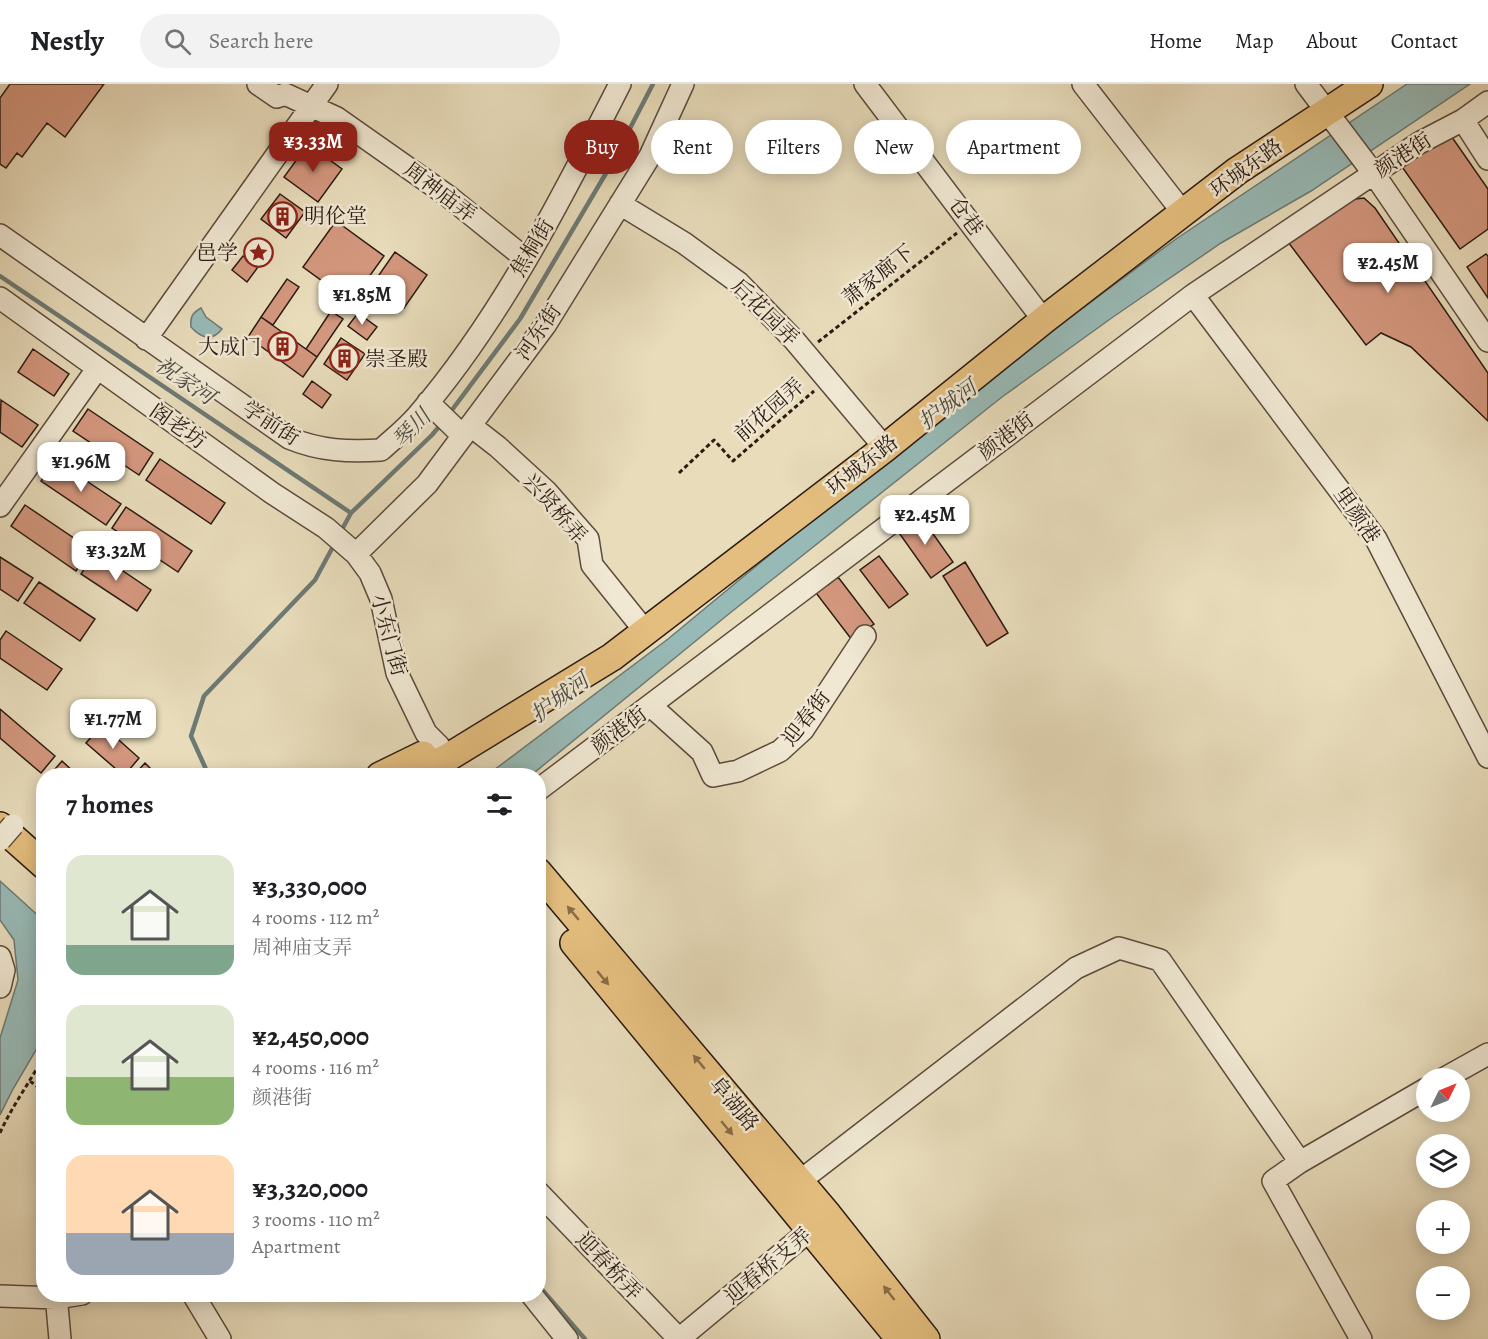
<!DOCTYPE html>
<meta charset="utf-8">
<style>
:root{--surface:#fff;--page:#f2f2f2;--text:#202124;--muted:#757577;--line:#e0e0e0;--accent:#8f2418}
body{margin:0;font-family:Alegreya,"Noto Serif SC",serif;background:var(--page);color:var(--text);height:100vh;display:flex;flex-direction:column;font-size:22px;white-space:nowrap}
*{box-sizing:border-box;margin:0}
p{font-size:20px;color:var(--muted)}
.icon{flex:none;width:33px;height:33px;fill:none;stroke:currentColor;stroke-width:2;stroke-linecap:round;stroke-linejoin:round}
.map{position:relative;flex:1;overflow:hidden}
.side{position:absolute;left:36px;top:684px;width:510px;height:534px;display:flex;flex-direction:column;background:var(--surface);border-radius:24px;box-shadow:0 3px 15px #0003}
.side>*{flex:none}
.banner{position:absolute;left:564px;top:36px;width:570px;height:54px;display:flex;gap:12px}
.needle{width:39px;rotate:47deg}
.fabs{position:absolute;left:1416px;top:984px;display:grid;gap:12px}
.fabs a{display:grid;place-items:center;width:54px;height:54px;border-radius:50%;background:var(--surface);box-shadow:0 3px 15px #0003;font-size:30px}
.price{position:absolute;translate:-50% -51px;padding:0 14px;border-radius:12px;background:#fff;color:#222;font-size:20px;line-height:39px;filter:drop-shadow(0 2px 3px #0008)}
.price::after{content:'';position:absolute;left:50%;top:36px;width:18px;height:14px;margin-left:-9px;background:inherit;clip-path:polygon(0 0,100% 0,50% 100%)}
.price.active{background:var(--accent);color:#fff}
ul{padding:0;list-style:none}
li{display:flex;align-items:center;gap:18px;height:150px;padding:0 30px}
li span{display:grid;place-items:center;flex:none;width:168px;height:120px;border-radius:18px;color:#555}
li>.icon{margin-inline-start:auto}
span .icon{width:72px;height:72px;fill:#fffc;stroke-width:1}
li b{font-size:26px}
h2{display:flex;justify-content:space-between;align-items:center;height:72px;padding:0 30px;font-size:26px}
.chip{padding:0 21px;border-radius:27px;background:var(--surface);box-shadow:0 3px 15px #0003;font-size:21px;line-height:54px}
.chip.active{background:var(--accent);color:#fff}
header{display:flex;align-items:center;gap:36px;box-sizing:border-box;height:84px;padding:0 30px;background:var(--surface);border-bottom:2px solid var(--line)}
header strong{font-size:28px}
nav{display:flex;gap:33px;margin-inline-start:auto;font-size:21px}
.search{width:420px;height:54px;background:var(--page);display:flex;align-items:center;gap:15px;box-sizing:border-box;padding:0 21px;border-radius:33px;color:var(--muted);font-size:22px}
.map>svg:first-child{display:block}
.water{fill:#98bab7;stroke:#6d7a75;stroke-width:1.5}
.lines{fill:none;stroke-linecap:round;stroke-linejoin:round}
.stream{stroke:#6d7a75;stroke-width:4.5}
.building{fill:#d3977e;stroke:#2d1b13;stroke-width:1.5}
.minor-casing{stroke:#5c4b3d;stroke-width:24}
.major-casing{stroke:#2d1b13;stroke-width:30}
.path{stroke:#2d1b13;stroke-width:3;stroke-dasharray:4.5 3;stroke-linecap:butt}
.minor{stroke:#f0e8d3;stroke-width:21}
.major{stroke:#e4be7e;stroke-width:27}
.minor-bridge-casing{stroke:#5c4b3d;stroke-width:24;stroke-linecap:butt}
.minor-bridge{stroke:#f0e8d3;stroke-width:21}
.oneway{fill:#886c48}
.labels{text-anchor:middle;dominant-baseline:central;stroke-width:5;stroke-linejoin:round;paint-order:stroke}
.street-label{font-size:21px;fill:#2d1b13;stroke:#f0e8d3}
.poi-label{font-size:21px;fill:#2d1b13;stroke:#f0e8d3;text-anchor:start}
.water-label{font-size:22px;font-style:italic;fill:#4d4b44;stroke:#f0e8d3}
</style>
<header>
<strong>Nestly</strong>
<div class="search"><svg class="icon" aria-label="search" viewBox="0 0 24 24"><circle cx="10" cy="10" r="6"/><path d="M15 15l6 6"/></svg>Search here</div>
<nav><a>Home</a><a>Map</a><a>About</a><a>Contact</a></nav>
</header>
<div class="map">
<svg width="1488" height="1255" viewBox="0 0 1488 1255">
<rect width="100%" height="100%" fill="#e8dcbb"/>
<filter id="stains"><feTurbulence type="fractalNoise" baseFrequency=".00333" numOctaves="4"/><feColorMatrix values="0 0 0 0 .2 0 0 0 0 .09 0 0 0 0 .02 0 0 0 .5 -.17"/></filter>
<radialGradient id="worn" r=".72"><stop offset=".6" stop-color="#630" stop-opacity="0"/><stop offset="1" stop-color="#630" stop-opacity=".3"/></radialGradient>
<!-- water -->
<path class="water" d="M1407,0H1470L1311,107L1221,159L1113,233L1002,313L730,529L535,688L529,691L486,692L668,555L836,416L1002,283L1176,155Z
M201,224L206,233L222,245C212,258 201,254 191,243C190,233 192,229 201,224Z
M0,797L43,836V954L13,1005L0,1031V954L18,896L14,856L0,836Z"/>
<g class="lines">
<!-- stream -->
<path class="stream" d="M0,192L351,429
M449,330L520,235L612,79L653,0
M340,449L351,429L432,351L442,339
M209,692L191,652L204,612L315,496L335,459
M538,1201L585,1255"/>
</g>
<!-- building -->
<path class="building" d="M10,0H104L65,53L47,39L22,73L17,69L6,84L0,80V14Z
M1447,46L1488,105V145L1460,165L1400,80Z
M308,60L342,85L318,118L284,93Z
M280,110L305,128L286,154L261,135Z
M1364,114L1375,124L1488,289V337L1411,263L1381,249L1366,261L1288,158L1347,116Z
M336,137L384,172L351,218L303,183Z
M395,168L427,191L404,224L372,201Z
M1486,170L1488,172V214L1467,183Z
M243,172L258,183L247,198L232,186Z
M287,195L299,203L273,241L261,233Z
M331,227L343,235L317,273L306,265Z
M358,229L377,243L367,256L348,242Z
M261,233L317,273L303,293L248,253Z
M341,254L365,270L347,296L324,280Z
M33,265L69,290L54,312L18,288Z
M312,297L331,311L322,324L303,310Z
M1,316L38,341L22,363L0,348Z
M88,325L153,369L139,391L73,347Z
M160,375L225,419L211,440L146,396Z
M55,376L121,420L106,441L41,397Z
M25,421L90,465L76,487L11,442Z
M126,423L192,467L178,488L112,444Z
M919,430L953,478L931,494L897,446Z
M95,468L151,506L137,527L81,490Z
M879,472L908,510L889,524L860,486Z
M0,473L33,494L18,517L0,505Z
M965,478L1008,549L987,562L943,492Z
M838,493L874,540L852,556L813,505L825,496L828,501Z
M39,498L95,535L80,557L24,519Z
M6,547L62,585L47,606L0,574V556Z
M0,625L55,672L41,689L0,654Z
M102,641L139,674L124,692L86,659Z
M62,677L78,692H49Z
M145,679L158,692H133Z"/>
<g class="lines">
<defs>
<path id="minor" d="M258,0L277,13L285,10L337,34L448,112L526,175
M865,0L1035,225L1045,235
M1083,0L1184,130
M1306,0L1374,90L1488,257
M1463,36L1488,75
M620,120L684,159L739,199L795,257L885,364
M0,151L289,354C320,367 349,368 381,366C393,355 407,344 418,331C502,233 561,115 620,0
M1193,211L1376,455L1488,673
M0,214L272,409L326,444L356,470L370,489L381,515L397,589L426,649L439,662
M146,255L327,0
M428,318L463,352
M471,342L498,363L546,407L588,455L592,481L645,547
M0,422L97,285
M356,470L427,400L546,240L650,72L683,0
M651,622L702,668L713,692L738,687L780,667L803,646L865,552
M538,706L1193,211L1419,59L1463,36L1488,18
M0,873L4,886L0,903
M1445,994L1488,970
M1300,1078L1426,1005
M800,1097L1076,884L1119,864L1160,876L1300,1078L1273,1097L1361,1255
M538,1108L679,1255
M56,1210L60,1255
M193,1210L220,1255
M531,1210L567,1255
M0,1212L56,1214L82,1210
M679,1255L821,1137"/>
<path id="major" d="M380,692L423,671
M407,692L447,674L612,573L885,364L1045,235L1237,87L1369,0
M0,742L44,781
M538,788L828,1131L926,1255
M574,859L900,1255"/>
</defs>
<!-- minor casing -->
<use href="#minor" class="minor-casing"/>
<!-- major casing -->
<use href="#major" class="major-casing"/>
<!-- path -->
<path class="path" d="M818,258L957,149
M679,389L714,356L733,377L814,307
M30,997L44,1008
M0,1049C12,1022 30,998 44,972"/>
<!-- minor -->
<use href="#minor" class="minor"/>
<!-- major -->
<use href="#major" class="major"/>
<defs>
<path id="minor-bridge" d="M0,756L13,741"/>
</defs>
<!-- minor-bridge casing -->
<use href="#minor-bridge" class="minor-bridge-casing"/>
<!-- minor-bridge -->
<use href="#minor-bridge" class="minor-bridge"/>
</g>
<!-- one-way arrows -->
<defs><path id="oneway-solid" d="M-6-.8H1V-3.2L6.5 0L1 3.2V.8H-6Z" transform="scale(1.5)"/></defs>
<g class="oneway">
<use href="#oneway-solid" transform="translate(573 829) rotate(-130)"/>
<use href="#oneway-solid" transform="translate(603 894) rotate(50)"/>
<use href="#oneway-solid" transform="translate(699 978) rotate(-130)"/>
<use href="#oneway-solid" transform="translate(727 1044) rotate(50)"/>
<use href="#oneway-solid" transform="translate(889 1209) rotate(-128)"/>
</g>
<!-- icons -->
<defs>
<symbol id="building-ring" viewBox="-11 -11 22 22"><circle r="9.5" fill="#f0e8d3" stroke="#8f2418" stroke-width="1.5"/><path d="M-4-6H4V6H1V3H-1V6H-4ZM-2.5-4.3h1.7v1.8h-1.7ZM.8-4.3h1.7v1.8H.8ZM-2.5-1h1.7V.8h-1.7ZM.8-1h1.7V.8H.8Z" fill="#8f2418"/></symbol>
<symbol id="sight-ring" viewBox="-11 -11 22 22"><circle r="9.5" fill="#f0e8d3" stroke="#8f2418" stroke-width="1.5"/><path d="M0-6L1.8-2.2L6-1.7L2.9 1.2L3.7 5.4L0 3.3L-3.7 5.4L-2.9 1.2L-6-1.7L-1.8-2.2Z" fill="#8f2418"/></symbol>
</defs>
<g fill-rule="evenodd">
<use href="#building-ring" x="266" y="116" width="33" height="33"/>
<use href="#sight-ring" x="242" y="152" width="33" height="33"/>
<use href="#building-ring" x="266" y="246" width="33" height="33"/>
<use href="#building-ring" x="328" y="258" width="33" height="33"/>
</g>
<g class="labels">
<!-- street labels -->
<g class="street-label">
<text transform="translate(1403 71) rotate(-33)">颜港街</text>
<text transform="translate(1246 84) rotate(-36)">环城东路</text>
<text transform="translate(440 108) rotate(37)">周神庙弄</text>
<text transform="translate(966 132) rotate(53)">仓巷</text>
<text transform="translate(532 164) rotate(-59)">焦桐街</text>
<text transform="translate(878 191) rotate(-38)">萧家廊下</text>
<text transform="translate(765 228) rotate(45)">后花园弄</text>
<text transform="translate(538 248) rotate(-55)">河东街</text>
<text transform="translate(769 326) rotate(-41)">前花园弄</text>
<text transform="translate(271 339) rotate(33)">学前街</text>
<text transform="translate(178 342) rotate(35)">阁老坊</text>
<text transform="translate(1006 352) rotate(-37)">颜港街</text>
<text transform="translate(862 381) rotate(-38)">环城东路</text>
<text transform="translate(555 424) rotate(49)">兴贤桥弄</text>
<text transform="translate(1357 431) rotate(55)">里颜港</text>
<text transform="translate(389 551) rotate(75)">小东门街</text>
<text transform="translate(806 634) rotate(-52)">迎春街</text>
<text transform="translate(619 646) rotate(-37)">颜港街</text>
<text transform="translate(734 1020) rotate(50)">阜湖路</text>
<text transform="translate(609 1182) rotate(46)">迎春桥弄</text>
<text transform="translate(768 1182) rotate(-40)">迎春桥支弄</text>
</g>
<!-- poi labels -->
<g class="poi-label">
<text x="304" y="132">明伦堂</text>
<text x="238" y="169" text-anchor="end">邑学</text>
<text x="261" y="263" text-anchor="end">大成门</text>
<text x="365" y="275">崇圣殿</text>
</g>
<!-- water labels -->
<g class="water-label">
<text transform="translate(185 297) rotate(34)">祝家河</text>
<text transform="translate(948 321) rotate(-37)">护城河</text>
<text transform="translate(412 345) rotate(-47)">琴川</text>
<text transform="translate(560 614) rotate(-37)">护城河</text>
</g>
</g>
<rect width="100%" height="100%" filter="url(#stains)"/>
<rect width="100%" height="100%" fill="url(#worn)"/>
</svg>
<div class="fabs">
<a><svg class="needle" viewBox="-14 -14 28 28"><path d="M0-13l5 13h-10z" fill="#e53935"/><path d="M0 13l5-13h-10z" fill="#757577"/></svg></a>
<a><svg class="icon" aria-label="layers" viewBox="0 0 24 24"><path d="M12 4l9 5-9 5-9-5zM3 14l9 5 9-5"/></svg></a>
<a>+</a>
<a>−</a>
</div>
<b class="price active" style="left:313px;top:89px">¥3.33M</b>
<b class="price" style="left:1388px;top:210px">¥2.45M</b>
<b class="price" style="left:362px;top:242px">¥1.85M</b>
<b class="price" style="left:81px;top:409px">¥1.96M</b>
<b class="price" style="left:925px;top:462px">¥2.45M</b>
<b class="price" style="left:116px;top:498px">¥3.32M</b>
<b class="price" style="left:113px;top:666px">¥1.77M</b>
<div class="banner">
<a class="chip active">Buy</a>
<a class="chip">Rent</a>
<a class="chip">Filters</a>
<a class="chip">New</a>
<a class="chip">Apartment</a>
</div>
<section class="side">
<h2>7 homes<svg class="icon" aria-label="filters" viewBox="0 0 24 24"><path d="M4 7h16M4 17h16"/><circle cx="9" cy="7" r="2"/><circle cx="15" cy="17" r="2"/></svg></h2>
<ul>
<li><span style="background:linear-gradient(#dfe7d0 75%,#7fa58c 0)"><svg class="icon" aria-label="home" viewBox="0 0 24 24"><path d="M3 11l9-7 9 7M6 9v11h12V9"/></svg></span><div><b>¥3,330,000</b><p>4 rooms · 112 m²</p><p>周神庙支弄</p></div></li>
<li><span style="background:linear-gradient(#dfe7d0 60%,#8fb573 0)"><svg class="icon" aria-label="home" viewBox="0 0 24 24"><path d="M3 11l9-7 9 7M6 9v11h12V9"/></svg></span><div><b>¥2,450,000</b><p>4 rooms · 116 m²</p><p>颜港街</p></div></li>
<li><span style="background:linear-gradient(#ffd9b3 65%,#9aa5b1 0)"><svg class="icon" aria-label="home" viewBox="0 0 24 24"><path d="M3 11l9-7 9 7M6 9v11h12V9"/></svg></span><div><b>¥3,320,000</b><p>3 rooms · 110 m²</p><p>Apartment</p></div></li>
</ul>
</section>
</div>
